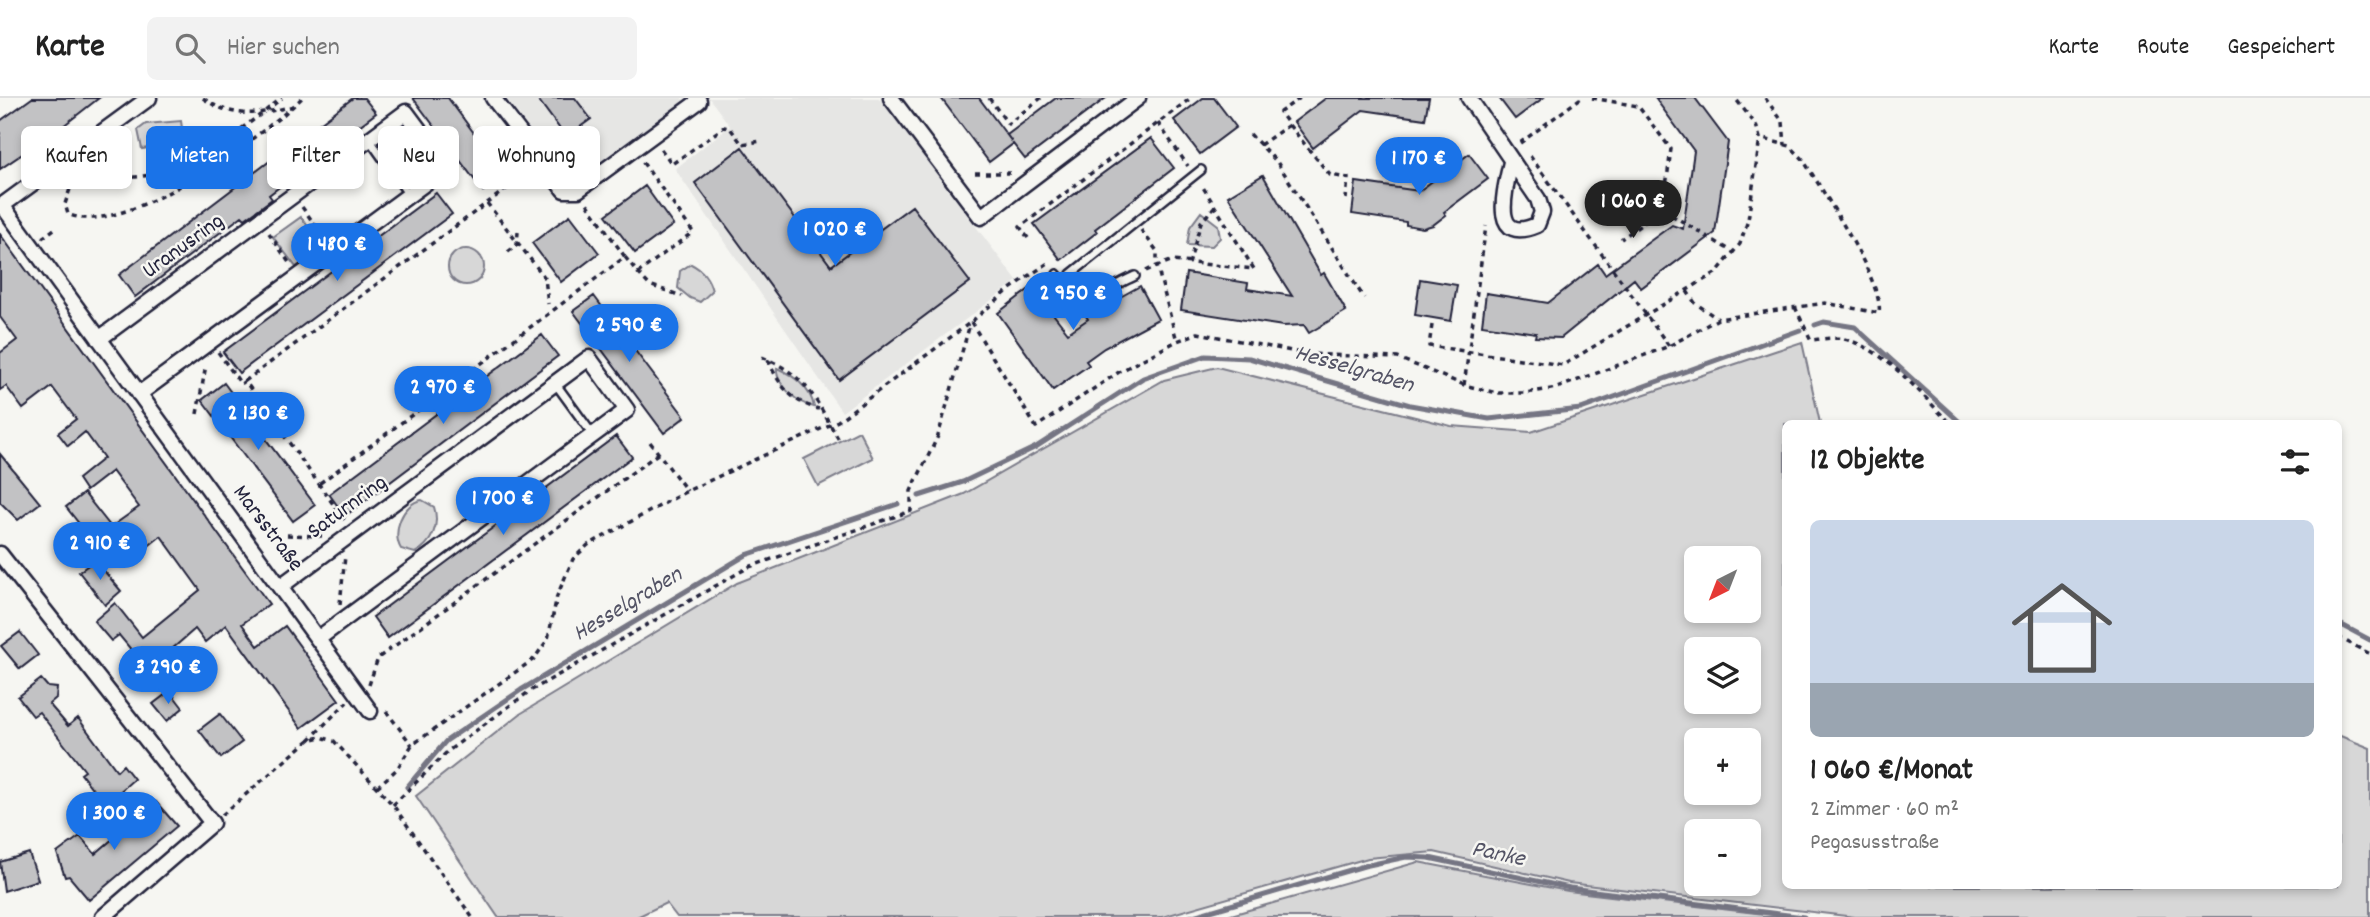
<!DOCTYPE html>
<html lang="de">
<meta charset="utf-8">
<style>
:root{--surface:#fff;--page:#f2f2f2;--text:#222;--muted:#767676;--line:#e0e0e0;--accent:#1a73e8}
body{margin:0;font-family:Dekko,sans-serif;background:var(--page);color:var(--text);height:100vh;display:flex;flex-direction:column;font-size:26px;white-space:nowrap}
*{box-sizing:border-box;margin:0}
p{font-size:23px;color:var(--muted)}
.icon{flex:none;width:38px;height:38px;fill:none;stroke:currentColor;stroke-width:2;stroke-linecap:round;stroke-linejoin:round}
.map{position:relative;flex:1;overflow:hidden}
.side{position:absolute;left:1782px;top:322px;width:560px;height:469px;display:flex;flex-direction:column;background:var(--surface);border-radius:10px;box-shadow:0 4px 10px #0003}
.side>*{flex:none}
.banner{position:absolute;left:21px;top:28px;width:665px;height:63px;display:flex;gap:14px}
.needle{width:46px;rotate:222deg}
.fabs{position:absolute;left:1684px;top:448px;display:grid;gap:14px}
.fabs a{display:grid;place-items:center;width:77px;height:77px;border-radius:10px;background:var(--surface);box-shadow:0 4px 10px #0003;font-size:35px}
.price{position:absolute;translate:-50% -60px;padding:0 16px;border-radius:24px;background:var(--accent);color:#fff;font-size:23px;line-height:46px;filter:drop-shadow(0 2px 4px #0008)}
.price::after{content:'';position:absolute;left:50%;top:42px;width:21px;height:16px;margin-left:-10px;background:inherit;clip-path:polygon(0 0,100% 0,50% 100%)}
.price.active{background:#222;color:#fff}
ul{padding:0;list-style:none}
li{display:grid;align-content:center;gap:14px;height:371px;padding:0 28px}
li span{display:grid;place-items:center;height:217px;border-radius:10px;color:#555}
li>.icon{margin-inline-start:auto}
span .icon{width:126px;height:126px;fill:#fffc;stroke-width:1}
li b{font-size:30px}
h2{display:flex;justify-content:space-between;align-items:center;height:84px;padding:0 28px;font-size:30px}
.tag{padding:0 24px;border-radius:10px;background:var(--surface);box-shadow:0 4px 10px #0003;font-size:24px;line-height:63px}
.tag.active{background:var(--accent);color:#fff}
header{display:flex;align-items:center;gap:42px;box-sizing:border-box;height:98px;padding:0 35px;background:var(--surface);border-bottom:2px solid var(--line)}
header strong{font-size:33px}
nav{display:flex;gap:38px;margin-inline-start:auto;font-size:24px}
.search{width:490px;height:63px;background:var(--page);display:flex;align-items:center;gap:18px;box-sizing:border-box;padding:0 24px;border-radius:10px;color:var(--muted);font-size:26px}
.map>svg:first-child{display:block}
.built{fill:#e6e6e4}
.green{fill:#d7d7d7;stroke:#7c7c89;stroke-width:2;fill-rule:evenodd}
.lines{fill:none;stroke-linecap:round;stroke-linejoin:round}
.stream{stroke:#757583;stroke-width:5}
.building{fill:#c2c2c4;stroke:#22223b;stroke-width:2}
.lane-casing{stroke:#22223b;stroke-width:12}
.street-casing{stroke:#22223b;stroke-width:19}
.path{stroke:#22223b;stroke-width:3.5;stroke-dasharray:5 5;stroke-linecap:butt}
.lane{stroke:#f6f6f2;stroke-width:7}
.street{stroke:#f6f6f2;stroke-width:14}
.labels{text-anchor:middle;dominant-baseline:central;stroke-width:5;stroke-linejoin:round;paint-order:stroke}
.street-label{font-size:23px;fill:#22223b;stroke:#f6f6f2}
.water-label{font-size:24px;font-style:italic;fill:#535365;stroke:#f6f6f2}
</style>
<header>
<strong>Karte</strong>
<div class="search"><svg class="icon" aria-label="search" viewBox="0 0 24 24"><circle cx="10" cy="10" r="6"/><path d="M15 15l6 6"/></svg>Hier suchen</div>
<nav><a>Karte</a><a>Route</a><a>Gespeichert</a></nav>
</header>
<div class="map">
<svg width="2370" height="819" viewBox="0 0 2370 819">
<rect width="100%" height="100%" fill="#f6f6f2"/>
<filter id="ink" filterUnits="userSpaceOnUse"><feTurbulence type="fractalNoise" baseFrequency=".0143" numOctaves="2"/><feDisplacementMap in="SourceGraphic" scale="14" xChannelSelector="R" yChannelSelector="G"/><feConvolveMatrix kernelMatrix="1 2 1 2 8 2 1 2 1" color-interpolation-filters="sRGB"/></filter>
<g filter="url(#ink)">
<!-- built -->
<path class="built" d="M506,0H682L683,2L672,19L587,75L570,57L554,63Z
M709,0H879L1017,183L842,314L675,71L730,28Z"/>
<!-- green -->
<path class="green" d="M181,23L184,44L142,51L138,32L146,26Z
M1201,114L1218,127L1220,140L1212,148L1187,147L1190,129Z
M301,119L324,149L296,169L273,139Z
M448 169a18 18 0 1 1 36 0a18 18 0 1 1-36 0Z
M691,166C703,172 709,180 712,193L700,204L690,200L678,190L680,173Z
M1802,244L1820,325L1785,326V788H2338V637L2370,650V819H1855L1569,785L1434,754L1368,760L1162,819H677L666,805L637,819H498L416,698L520,616L737,485L964,396L1164,282L1217,269L1451,328L1531,334ZM1748,460V513H1696V460ZM1696,551H1748V604H1696ZM1748,642V695H1696V642ZM1748,733V786H1696V733Z
M777,270C793,277 811,290 814,309C798,306 775,286 777,270Z
M859,333L873,360L818,388L804,361Z
M422,402L434,409C440,427 432,446 415,455L401,451C391,435 402,405 422,402Z
M1418,764L1568,793L1791,819H1224Z"/>
<g class="lines">
<!-- stream -->
<path class="stream" d="M1815,227L1824,224L1855,229L1962,326
M919,398L963,384L1036,349L1143,280L1205,258L1249,260L1410,307L1489,321L1581,311L1800,232
M2338,525L2370,542
M407,689L446,643L521,592L746,457L898,406
M1190,819L1364,768L1406,759L1429,760L1570,790L1804,819"/>
</g>
<!-- building -->
<path class="building" d="M32,0H99L58,32L0,71V23Z
M353,0H364L376,15L269,97L272,101L245,121L242,118L135,199L119,177Z
M413,0H448L505,77L483,93Z
M537,0H575L591,21L566,39Z
M941,0H979L1012,44L1007,37L1056,0H1106L1025,61L1013,46L989,64Z
M1203,0H1214L1236,29L1200,56L1174,22Z
M1326,0H1429L1425,21L1363,12L1313,50L1294,24Z
M1499,0H1543L1515,21Z
M1655,0H1695L1728,44L1715,135L1641,190L1634,181L1561,240L1535,239L1536,235L1482,227L1486,195L1548,205L1598,166L1605,176L1672,127L1683,131L1694,53Z
M1151,40L1174,70L1095,131L1097,134L1061,162L1034,126Z
M742,49L831,168L912,108L970,184L839,282L695,85Z
M1469,56L1488,81L1444,114L1446,117L1433,127L1423,130L1406,127V124L1352,116L1356,84L1419,93Z
M1263,77L1321,177L1324,175L1346,213L1309,235L1304,227L1283,228L1181,212L1186,175L1248,185L1247,191L1292,198L1228,98Z
M645,88L673,127L635,155L606,117Z
M436,95L452,116L239,275L223,254Z
M570,117L599,155L561,184L532,145Z
M0,136L269,506L242,526L258,548L285,528L339,602L301,630L226,527L205,544L195,531L148,572L119,537L111,543L94,523L115,505L142,539L200,492L161,438L142,453L131,439L99,465L92,448L95,446L66,409L84,395L111,429L139,409L112,373L86,393L78,381L104,360L85,334L68,348L58,335L76,321L52,289L23,311L6,288L0,292V255L17,242L0,219Z
M1420,181L1457,187L1451,223L1415,217Z
M1140,188L1158,221L1104,250L1086,263L1089,267L1053,292L998,215L1032,189L1068,235L1088,221L1086,218Z
M594,198L685,319L664,335L573,213Z
M542,237L558,258L345,418L329,396Z
M224,285L315,407L293,423L202,302Z
M616,338L632,359L388,540L373,519Z
M0,356L40,405L18,422L0,404Z
M95,462L121,493L105,507L79,474Z
M20,534L38,557L20,571L1,548Z
M41,581L48,589L57,590L56,600L49,606L68,628L78,620L117,673L123,667L134,681L105,707L81,676L85,673L39,614L33,618L18,599Z
M170,593L183,610L167,623L153,606Z
M220,616L242,644L221,660L199,632Z
M156,704L177,728L89,802L69,778L65,779L57,755L80,738L95,756Z
M29,755L38,782L4,793L0,764Z"/>
<g class="lines">
<defs>
<path id="lane" d="M369,41L409,97
M1057,176C1085,213 1099,194 1135,178
M1071,176L1201,72
M555,285L593,337"/>
<path id="street" d="M493,0L564,92H578L699,3
M891,0L981,119L1138,0
M1469,0L1538,101L1542,114L1537,127C1488,148 1506,88 1511,64
M2,107L370,613
M0,109L149,0
M99,241L406,14L447,69L139,296
M0,456L212,725L103,819
M281,488L589,260L627,312L319,540"/>
</defs>
<!-- lane casing -->
<use href="#lane" class="lane-casing"/>
<!-- street casing -->
<use href="#street" class="street-casing"/>
<!-- path -->
<path class="path" d="M203,0C233,22 260,16 294,8
M989,0L1008,26L1041,0
M1592,0L1638,8L1671,51L1663,111L1621,141
M1765,0L1783,24L1785,47
M1158,25L1188,68
M1289,27L1330,77L1348,80L1346,101
M1250,36L1277,64L1364,200
M1520,45L1581,0
M159,47C184,69 216,75 248,69
M1260,47L1289,27L1280,14L1300,0
M661,51L672,66L724,29L730,30L742,46L761,43
M1530,58L1669,248
M86,65C146,110 235,36 282,0
M87,67L71,88L65,106L68,116C123,142 262,38 302,0
M975,75H1014
M487,105L545,180L548,206
M302,109L326,142
M1663,112L1733,154
M1141,132L1157,153V168L1171,163L1254,171L1201,86
M269,135L290,166
M42,140L57,129
M1028,140L1020,129L1191,0
M508,154L517,147L518,134
M625,159L638,175L693,134L641,62
M1189,166L1201,124L1216,107
M1146,173L1157,168L1177,243
M638,175L649,187L682,198
M1687,193L1695,205L1718,221
M1795,209L1811,242C1822,241 1833,239 1844,241C1886,251 1921,297 1951,326
M971,224L1036,329L1119,274L1177,243L1198,235L1307,256L1398,260L1464,287L1497,295H1525L1557,290L1669,248L1718,221L1825,205L1879,215C1885,186 1820,89 1802,60L1790,48L1760,40
M1432,227L1429,248L1563,267L1717,174L1740,146L1748,122L1760,40L1756,27L1735,0
M218,254L241,286L245,283L346,424
M762,259C808,278 815,301 839,342
M768,262C779,287 791,304 819,311
M245,283L532,72
M1464,287L1486,128
M197,316L206,267
M650,344L687,393
M320,385L625,159L587,105
M287,437L324,438
M340,506L345,458
M2338,539L2370,556
M369,587L378,560L659,355
M386,613L412,647
M309,642L347,604
M377,689L397,671L412,647L534,561L548,541L557,498L573,461L588,447L687,393L838,323L971,224L1010,191L1048,165
M393,707L448,653L530,593L749,469L911,413V393L938,338L970,226
M222,717L309,642L321,639L334,643L393,707L472,819"/>
<!-- lane -->
<use href="#lane" class="lane"/>
<!-- street -->
<use href="#street" class="street"/>
</g>
</g>
<g class="labels">
<!-- street labels -->
<g class="street-label">
<text transform="translate(184 149) rotate(-36)">Uranusring</text>
<text transform="translate(348 410) rotate(-36)">Saturnring</text>
<text transform="translate(267 431) rotate(53)">Marsstraße</text>
</g>
<!-- water labels -->
<g class="water-label">
<text transform="translate(1354 272) rotate(16)">Hesselgraben</text>
<text transform="translate(628 507) rotate(-31)">Hesselgraben</text>
<text transform="translate(1498 757) rotate(12)">Panke</text>
</g>
</g>
</svg>
<div class="fabs">
<a><svg class="needle" viewBox="-14 -14 28 28"><path d="M0-13l5 13h-10z" fill="#e53935"/><path d="M0 13l5-13h-10z" fill="#767676"/></svg></a>
<a><svg class="icon" aria-label="layers" viewBox="0 0 24 24"><path d="M12 4l9 5-9 5-9-5zM3 14l9 5 9-5"/></svg></a>
<a>+</a>
<a>−</a>
</div>
<b class="price" style="left:1419px;top:99px">1 170 €</b>
<b class="price active" style="left:1633px;top:142px">1 060 €</b>
<b class="price" style="left:835px;top:170px">1 020 €</b>
<b class="price" style="left:337px;top:185px">1 480 €</b>
<b class="price" style="left:1073px;top:234px">2 950 €</b>
<b class="price" style="left:629px;top:266px">2 590 €</b>
<b class="price" style="left:443px;top:328px">2 970 €</b>
<b class="price" style="left:258px;top:354px">2 130 €</b>
<b class="price" style="left:503px;top:439px">1 700 €</b>
<b class="price" style="left:100px;top:484px">2 910 €</b>
<b class="price" style="left:168px;top:608px">3 290 €</b>
<b class="price" style="left:114px;top:754px">1 300 €</b>
<div class="banner">
<a class="tag">Kaufen</a>
<a class="tag active">Mieten</a>
<a class="tag">Filter</a>
<a class="tag">Neu</a>
<a class="tag">Wohnung</a>
</div>
<section class="side">
<h2>12 Objekte<svg class="icon" aria-label="filters" viewBox="0 0 24 24"><path d="M4 7h16M4 17h16"/><circle cx="9" cy="7" r="2"/><circle cx="15" cy="17" r="2"/></svg></h2>
<ul>
<li><span style="background:linear-gradient(#c9d6e8 75%,#9aa5b1 0)"><svg class="icon" aria-label="home" viewBox="0 0 24 24"><path d="M3 11l9-7 9 7M6 9v11h12V9"/></svg></span><div><b>1 060 €/Monat</b><p>2 Zimmer · 60 m²</p><p>Pegasusstraße</p></div></li>
</ul>
</section>
</div>
